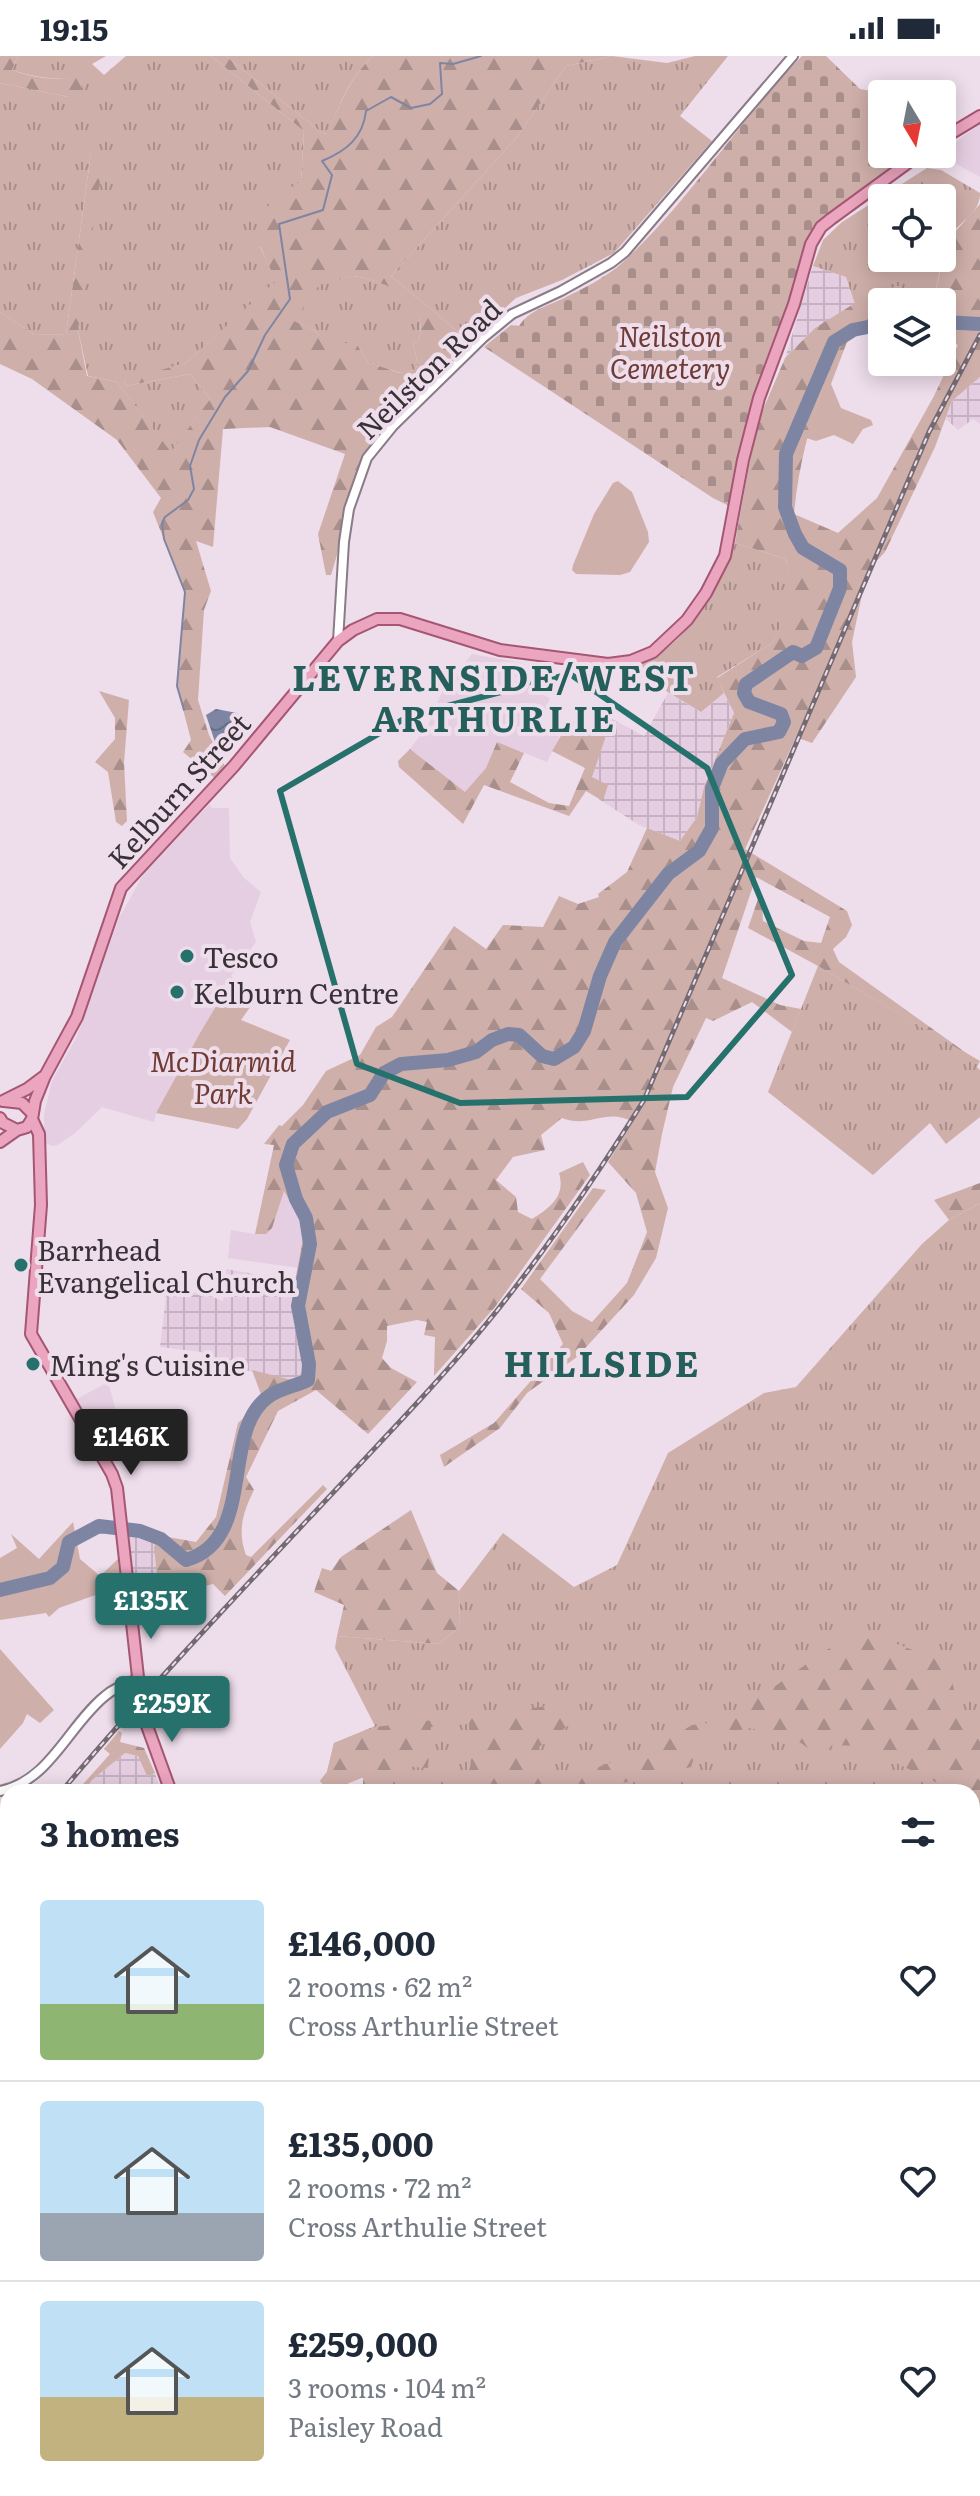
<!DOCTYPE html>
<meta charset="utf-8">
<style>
:root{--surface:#fff;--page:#f6f6f7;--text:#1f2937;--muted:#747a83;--line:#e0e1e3;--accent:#27716d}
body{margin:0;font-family:Literata,serif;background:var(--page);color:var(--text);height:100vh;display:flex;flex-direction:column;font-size:30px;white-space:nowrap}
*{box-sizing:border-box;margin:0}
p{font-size:26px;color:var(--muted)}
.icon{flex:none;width:44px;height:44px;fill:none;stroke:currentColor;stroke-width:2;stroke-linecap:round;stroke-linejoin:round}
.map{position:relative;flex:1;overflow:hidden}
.side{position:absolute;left:0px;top:1728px;width:980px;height:712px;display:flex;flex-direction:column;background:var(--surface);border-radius:24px 24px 0 0;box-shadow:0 4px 20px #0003}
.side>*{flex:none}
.needle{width:52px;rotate:170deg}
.fabs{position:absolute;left:868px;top:24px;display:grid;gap:16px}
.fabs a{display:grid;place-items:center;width:88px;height:88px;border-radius:8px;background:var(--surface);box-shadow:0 4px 20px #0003;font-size:40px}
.price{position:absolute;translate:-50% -68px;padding:0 18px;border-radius:8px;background:var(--accent);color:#fff;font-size:26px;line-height:52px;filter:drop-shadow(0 2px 4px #0008)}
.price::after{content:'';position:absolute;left:50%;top:48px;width:24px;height:18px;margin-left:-12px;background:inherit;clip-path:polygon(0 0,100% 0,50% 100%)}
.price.selected{background:#222;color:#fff}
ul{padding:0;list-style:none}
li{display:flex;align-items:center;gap:24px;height:200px;padding:0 40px}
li+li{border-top:2px solid var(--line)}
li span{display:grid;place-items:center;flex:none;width:224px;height:160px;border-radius:8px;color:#555}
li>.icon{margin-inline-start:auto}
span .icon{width:96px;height:96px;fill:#fffc;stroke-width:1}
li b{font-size:34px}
h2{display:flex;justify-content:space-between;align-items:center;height:96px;padding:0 40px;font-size:34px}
.status{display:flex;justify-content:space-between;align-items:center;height:56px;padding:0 40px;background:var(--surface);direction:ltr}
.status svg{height:22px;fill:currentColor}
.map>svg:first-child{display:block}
.built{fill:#e5cee1}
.industrial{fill:url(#industrial-grid)}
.grass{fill:url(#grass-tufts);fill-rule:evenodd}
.forest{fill:url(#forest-firs);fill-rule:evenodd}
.cemetery{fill:url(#cemetery-stones)}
.park{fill:#cfafaa}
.water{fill:url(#water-waves)}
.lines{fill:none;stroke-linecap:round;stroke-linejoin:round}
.stream{stroke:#7e85a3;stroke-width:2}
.river{stroke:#7e85a3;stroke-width:14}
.minor-casing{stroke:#897b87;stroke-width:12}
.major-casing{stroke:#a45673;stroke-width:14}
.minor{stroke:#fff;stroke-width:8}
.major{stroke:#eba5be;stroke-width:10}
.rail-casing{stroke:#736a72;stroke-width:5}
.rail{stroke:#eeddeb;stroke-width:2;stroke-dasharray:6;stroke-linecap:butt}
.marked{fill:none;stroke:#27716d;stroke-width:6;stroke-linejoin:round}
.poi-dot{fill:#27716d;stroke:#eeddeb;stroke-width:3}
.labels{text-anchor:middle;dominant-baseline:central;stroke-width:8;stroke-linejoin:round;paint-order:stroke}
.park-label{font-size:28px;font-style:italic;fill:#703b34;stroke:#eeddeb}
.street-label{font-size:28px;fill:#383237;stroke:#eeddeb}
.poi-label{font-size:28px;fill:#383237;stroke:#eeddeb;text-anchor:start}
.district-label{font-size:36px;font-weight:bold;letter-spacing:2px;fill:#255f5c;stroke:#eeddeb}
</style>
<div class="status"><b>19:15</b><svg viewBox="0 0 49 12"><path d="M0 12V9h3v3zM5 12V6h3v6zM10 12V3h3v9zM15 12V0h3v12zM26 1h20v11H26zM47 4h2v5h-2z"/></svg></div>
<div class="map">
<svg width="980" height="2440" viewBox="0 0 980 2440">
<defs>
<pattern id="industrial-grid" width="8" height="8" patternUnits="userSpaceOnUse" patternTransform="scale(2)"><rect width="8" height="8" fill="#e5cee1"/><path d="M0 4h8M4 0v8" fill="none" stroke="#c5b1c2"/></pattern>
<pattern id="grass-tufts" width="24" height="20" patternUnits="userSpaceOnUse" patternTransform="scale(2)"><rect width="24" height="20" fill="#cfafaa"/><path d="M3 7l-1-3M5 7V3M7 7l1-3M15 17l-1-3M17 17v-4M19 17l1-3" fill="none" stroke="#a98f8b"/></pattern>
<pattern id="forest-firs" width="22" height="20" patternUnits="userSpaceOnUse" patternTransform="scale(2)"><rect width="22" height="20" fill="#cfafaa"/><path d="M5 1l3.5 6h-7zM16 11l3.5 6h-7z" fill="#a98f8b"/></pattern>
<pattern id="cemetery-stones" width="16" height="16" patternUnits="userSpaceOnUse" patternTransform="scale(2)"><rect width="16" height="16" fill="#cfafaa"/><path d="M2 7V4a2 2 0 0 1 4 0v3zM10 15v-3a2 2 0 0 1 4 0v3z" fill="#a98f8b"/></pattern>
<pattern id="water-waves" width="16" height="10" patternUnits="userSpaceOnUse" patternTransform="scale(2)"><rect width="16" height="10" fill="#7e85a3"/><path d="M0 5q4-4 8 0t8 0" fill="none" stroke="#686d86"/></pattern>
</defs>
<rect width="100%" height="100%" fill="#eeddeb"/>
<!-- built -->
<path class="built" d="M980,68V121L942,100L953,88Z
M472,598L523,607L514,624L550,642L539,669L560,679L547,706L497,686L486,712L465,737L410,693L428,669L442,636Z
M210,748L211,752H229L230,802L244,822L261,836L250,866L256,886L231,920L233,922L156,1057L154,1066L102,1051L75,1077L58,1089L52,1090L44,1086V1058L52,1025L77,980L119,862L148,810Z
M284,1134L305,1172L299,1212L228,1202L231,1174L255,1178Z
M108,1326L117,1358L92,1372L75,1344Z"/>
<!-- industrial -->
<path class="industrial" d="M813,210L846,221L855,248L815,272L785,302Z
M980,321V368L973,363L958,374L946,363L952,345Z
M668,637L701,656L724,637L734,657L704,731L697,761L680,785L639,769L586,735L612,663L644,680Z
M226,1213L295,1225L306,1311L296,1325L216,1308L201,1296L160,1291L167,1232L208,1239L223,1245Z
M128,1477L155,1487L157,1519L133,1520Z
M125,1697L138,1700L147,1720L155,1717L161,1736H85L91,1725Z"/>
<!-- grass -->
<path class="grass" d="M18,0H106L92,8L104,19L126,0H211L304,75L301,124L260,191L277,225L186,307L124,325L125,330L190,318L210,343L171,397L117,326L88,320L78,274L91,97L66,278L35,279L0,256V27L69,41L85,21C60,25 36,22 12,14Z
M226,0H373C349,22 339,49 328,78L322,77Z
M612,0L667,7L695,0H728L680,60L712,85L614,197L562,224L516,242L469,285L391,220L517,81L566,10Z
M927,112L941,114L980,137C980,159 959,165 948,182C943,192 937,230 934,244L897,230L855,248L846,221L813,210L823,184L842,166ZM882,142H942V202H882Z
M352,220C387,224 432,244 418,286L413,287L418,309L414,314L401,317L368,306L356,287L333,293L314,274L293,265L319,228Z
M735,487L786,503L793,547L772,587L717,621L724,637L701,656L626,611C684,600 715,536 735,487Z
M818,910L980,1005L977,1011L980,1014V1061L946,1088L930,1067L873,1119L768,1036Z
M980,1147V1859L972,1855V1736H363L364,1721L329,1735L320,1725L327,1716L334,1687L375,1670L335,1592L337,1580L438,1588L460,1571L459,1535L503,1477L574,1531L617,1509L668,1397L764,1337L796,1331L922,1188L949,1164Z"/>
<!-- forest -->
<path class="forest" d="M0,0H18L12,14C36,23 60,25 85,20L81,38L69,41L0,27Z
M211,0H226L322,77L327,78C340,49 349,22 373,0H612L566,10L517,81L391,220L469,285L393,363L365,398L341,470L340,489L331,519H326L318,478L345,398L270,371L223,373L213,491L196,485L211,535L204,554L198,644L209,679L226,712L217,724L183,696L191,684L177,630L185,536L153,456L161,442L117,384L32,323L0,308V256L35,279L66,278L91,97L104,98L78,274L87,320L117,326L171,396L210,343L190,318L125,330L124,324L186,307L276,225L260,190L262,155L301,124L304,75ZM352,220C386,224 432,245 418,286L413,287L418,309L414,314L400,317L368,306L356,287H342L333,292L314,274L294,265L319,229Z
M980,148V321L952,345L935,391L885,496L867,515L852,586L856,621L812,687L796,681L745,793L847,855L852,869L846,881L833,893L839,906L969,999L818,910L748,872L758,843L762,849L763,865L804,885L821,887L830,861L756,821L722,922L780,949L801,953L792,976L752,946L713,965L706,962L673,1031L662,1078L655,1116L668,1152L656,1202L634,1239L577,1301L527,1337L500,1372L444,1411L440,1399L494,1367L563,1288L549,1257L521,1233L593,1132L606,1134L540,1223L572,1255L592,1266L627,1227L647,1176L636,1137L608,1106L633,1066C605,1051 590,1073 562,1062L541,1079L545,1094L513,1101L496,1124L516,1141L518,1156L532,1163C550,1152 566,1140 559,1117L583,1106L590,1119L495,1251L434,1320L435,1281L424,1279L427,1266L417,1264L387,1270V1285L382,1302L391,1312L417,1326L368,1378L316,1334L278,1355L246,1421L254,1434C243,1456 237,1475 246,1499L251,1501L323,1429L327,1433L225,1540L213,1528L168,1539L166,1525L157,1519L154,1492L157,1479L196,1486L216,1461L238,1367L263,1344L252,1314L296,1325L305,1311L295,1225L305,1172L284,1135L272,1172L266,1178H255L274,1089L264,1088L279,1069L282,1070L303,1049L326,1015L360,999L376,971L392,961L454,870L486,893L503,869L543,871L559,840L578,848L599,841L598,838L627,816L647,772L680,785L697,761L704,731L734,657L717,622L772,587L792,547L786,503L735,487L756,370L785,302L815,272L860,244L897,230L934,244L946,186ZM882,246H942V282L958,289L934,340L877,442L838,477L794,458C798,412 809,371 824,328H831L850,278L869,272H882Z
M99,635L129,644L124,707L127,765L122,770L116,766L108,716L95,706L115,683V662Z
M570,664L606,680L592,721L608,729L603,745L586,735L569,760L484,729L463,768L399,711L398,705L410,693L465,736L486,712L497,686L524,697L510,726L549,747L569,750L585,712L552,695Z
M980,1127V1147L949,1164L934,1144Z
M411,1454L437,1517L459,1535L460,1571L438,1588L337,1580L344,1549L314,1536L322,1512L331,1515L341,1501Z
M862,1582L887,1584L946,1607L957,1643L980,1686V1737L972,1741V1736H956L861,1690L832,1689L821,1702L801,1687L774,1681L751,1672L700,1681L691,1711L618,1728L621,1736H482L471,1716L469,1668L431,1671L428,1712L392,1709L390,1728L400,1736H363V1721L329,1735L320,1725L327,1716L334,1687L375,1671L573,1647L576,1664L539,1691L546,1718L565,1724L665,1685L692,1669L725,1665L828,1593Z
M119,1675L122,1677L120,1686L144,1692L155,1717L147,1720L138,1700L125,1697L91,1725L85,1736H76L110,1698L104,1693Z
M972,2113L980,2120V2389L972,2387Z"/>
<!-- cemetery -->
<path class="cemetery" d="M802,0H826L860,33L890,38H882V98H914L874,124L819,166L807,191L731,451L713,442L484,291L511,269L519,270C529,254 548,250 564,242C582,233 607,221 622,207C689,146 738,66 802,0Z"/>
<!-- park -->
<path class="park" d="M824,327L831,328L841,352L871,364L873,369L863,373L853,388L834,379L816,385L806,382Z
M618,425L632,436L648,476L649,486L630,516L620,519L576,518L572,514L573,509L594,458L613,427Z
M233,922L258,940L241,964L290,984L247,1063L238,1073L156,1057L200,977Z
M73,1466L80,1503L100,1520L118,1503L121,1530L59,1552L49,1561L46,1557L0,1564V1502L17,1492L11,1478L39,1503Z
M0,1593L54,1654L40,1667L27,1658L23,1667L0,1693Z"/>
<!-- water -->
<path class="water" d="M216,653L237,657L245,662L247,672L231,690L222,691L215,686L206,659Z"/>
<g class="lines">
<!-- stream -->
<path class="stream" d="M184,654L177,630L185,536L164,483L162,467L165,461L188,444L194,433L190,410L199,384L225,341L248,315L265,279L290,243L279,168L323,154L332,119L322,105C346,95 363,82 366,55L391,41L411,52L430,48L442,38L440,7L453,8L481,0
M972,2419L977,2416L980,2410
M957,2432L959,2440"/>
<!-- river -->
<path class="river" d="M942,266L980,268
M0,1534L50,1522L63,1511L69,1486L99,1470L140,1475L161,1483L186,1504C257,1484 220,1375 268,1341C278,1333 296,1330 308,1324L309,1308L298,1250L310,1188L306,1162L296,1143L286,1109L293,1088L327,1056L370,1039L384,1017L401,1008L448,1004L476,996L492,984L508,978L519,979L542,1000L554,1003L574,991L584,975L600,920L615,886L668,818L699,795L712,772V732L722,707L745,683L779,676L784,666L781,658L749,646L744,637L746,628L793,596L802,600L816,592L840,532V514L803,492L795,478L785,451L786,398L834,286L853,274L882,268"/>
<defs>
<path id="minor" d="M338,585L344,486L349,453L367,402L393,370L484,281L512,258L561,235L611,207L625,196L793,0
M0,1735C50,1725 68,1670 105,1640C114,1632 127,1627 138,1623"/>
<path id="major" d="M942,83L980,60
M3,1045L27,1033L43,1021
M4,1045L22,1047L33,1058
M0,1062L3,1067L17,1074L27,1071L32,1063L35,1045L45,1020L77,961L121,832L234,710L338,585L353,574L377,563H400L500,594L608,608L631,605L653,596L687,564L706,537L725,500L743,404L759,342L794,248L811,188L821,171L831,163L920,98
M32,1063L39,1078L41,1149L31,1278L112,1418L117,1432L139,1630
M0,1086L17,1074
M143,1648L146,1667L171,1736
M448,2432L451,2440"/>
</defs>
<!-- minor casing -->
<use href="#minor" class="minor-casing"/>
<!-- major casing -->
<use href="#major" class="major-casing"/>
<!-- minor -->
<use href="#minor" class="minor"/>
<!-- major -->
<use href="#major" class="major"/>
<defs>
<path id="rail" d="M61,1736C147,1634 238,1538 329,1441C382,1384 438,1327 487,1267C545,1196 596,1121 644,1044L929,376L980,279
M0,1807L8,1796"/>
</defs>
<!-- rail casing -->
<use href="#rail" class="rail-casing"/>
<!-- rail -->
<use href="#rail" class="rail"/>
</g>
<!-- marked area -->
<path class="marked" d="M570,618L707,712L792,919L687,1041L460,1047L357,1008L280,735L409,660Z"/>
<!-- markers -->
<g class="poi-dot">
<circle cx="187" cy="900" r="8"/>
<circle cx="177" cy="936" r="8"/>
<circle cx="21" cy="1209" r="8"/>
<circle cx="33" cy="1308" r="8"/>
</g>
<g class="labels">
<!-- park labels -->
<g class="park-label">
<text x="670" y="279">Neilston<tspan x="670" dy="32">Cemetery</tspan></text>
<text x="223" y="1004">McDiarmid<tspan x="223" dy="32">Park</tspan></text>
</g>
<!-- street labels -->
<g class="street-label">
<text transform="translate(428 312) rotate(-44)">Neilston Road</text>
<text transform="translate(178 734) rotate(-48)">Kelburn Street</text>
</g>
<!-- poi labels -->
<g class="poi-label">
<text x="203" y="900">Tesco</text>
<text x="193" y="936">Kelburn Centre</text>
<text x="37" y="1193">Barrhead<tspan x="37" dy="32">Evangelical Church</tspan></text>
<text x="49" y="1308">Ming's Cuisine</text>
</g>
<!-- district labels -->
<g class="district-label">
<text x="494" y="619">LEVERNSIDE/WEST<tspan x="494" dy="41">ARTHURLIE</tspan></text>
<text x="602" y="1305">HILLSIDE</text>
</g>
</g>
</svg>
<div class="fabs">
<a><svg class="needle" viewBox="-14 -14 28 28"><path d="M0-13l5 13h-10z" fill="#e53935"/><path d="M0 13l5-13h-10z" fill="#747a83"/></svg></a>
<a><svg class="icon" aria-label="locate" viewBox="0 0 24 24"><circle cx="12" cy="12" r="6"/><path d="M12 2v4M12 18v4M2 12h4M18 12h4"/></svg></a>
<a><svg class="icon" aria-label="layers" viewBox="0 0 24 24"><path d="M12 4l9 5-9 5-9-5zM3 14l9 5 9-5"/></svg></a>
</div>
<b class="price selected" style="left:131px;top:1421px">£146K</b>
<b class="price" style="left:151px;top:1585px">£135K</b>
<b class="price" style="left:172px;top:1688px">£259K</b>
<section class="side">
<h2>3 homes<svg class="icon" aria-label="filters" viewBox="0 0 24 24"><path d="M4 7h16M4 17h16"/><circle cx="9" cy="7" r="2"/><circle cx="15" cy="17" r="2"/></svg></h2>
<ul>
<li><span style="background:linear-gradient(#bfe0f5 65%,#8fb573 0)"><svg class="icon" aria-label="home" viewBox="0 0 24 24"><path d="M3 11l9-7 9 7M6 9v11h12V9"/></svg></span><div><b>£146,000</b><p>2 rooms · 62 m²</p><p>Cross Arthurlie Street</p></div><svg class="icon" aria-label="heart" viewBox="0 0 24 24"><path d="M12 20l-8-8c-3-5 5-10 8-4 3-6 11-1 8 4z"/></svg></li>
<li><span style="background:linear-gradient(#bfe0f5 70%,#9aa5b1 0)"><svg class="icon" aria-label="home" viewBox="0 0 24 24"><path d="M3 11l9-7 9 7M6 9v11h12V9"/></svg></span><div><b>£135,000</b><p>2 rooms · 72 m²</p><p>Cross Arthulie Street</p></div><svg class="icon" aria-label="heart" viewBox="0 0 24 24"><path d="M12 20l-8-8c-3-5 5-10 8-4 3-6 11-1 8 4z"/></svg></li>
<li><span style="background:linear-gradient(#bfe0f5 60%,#c2b280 0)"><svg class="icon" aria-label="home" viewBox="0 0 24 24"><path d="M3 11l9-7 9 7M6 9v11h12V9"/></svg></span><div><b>£259,000</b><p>3 rooms · 104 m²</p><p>Paisley Road</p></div><svg class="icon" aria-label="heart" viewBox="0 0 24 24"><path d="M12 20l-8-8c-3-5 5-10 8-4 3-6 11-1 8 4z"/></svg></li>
</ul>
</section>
</div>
